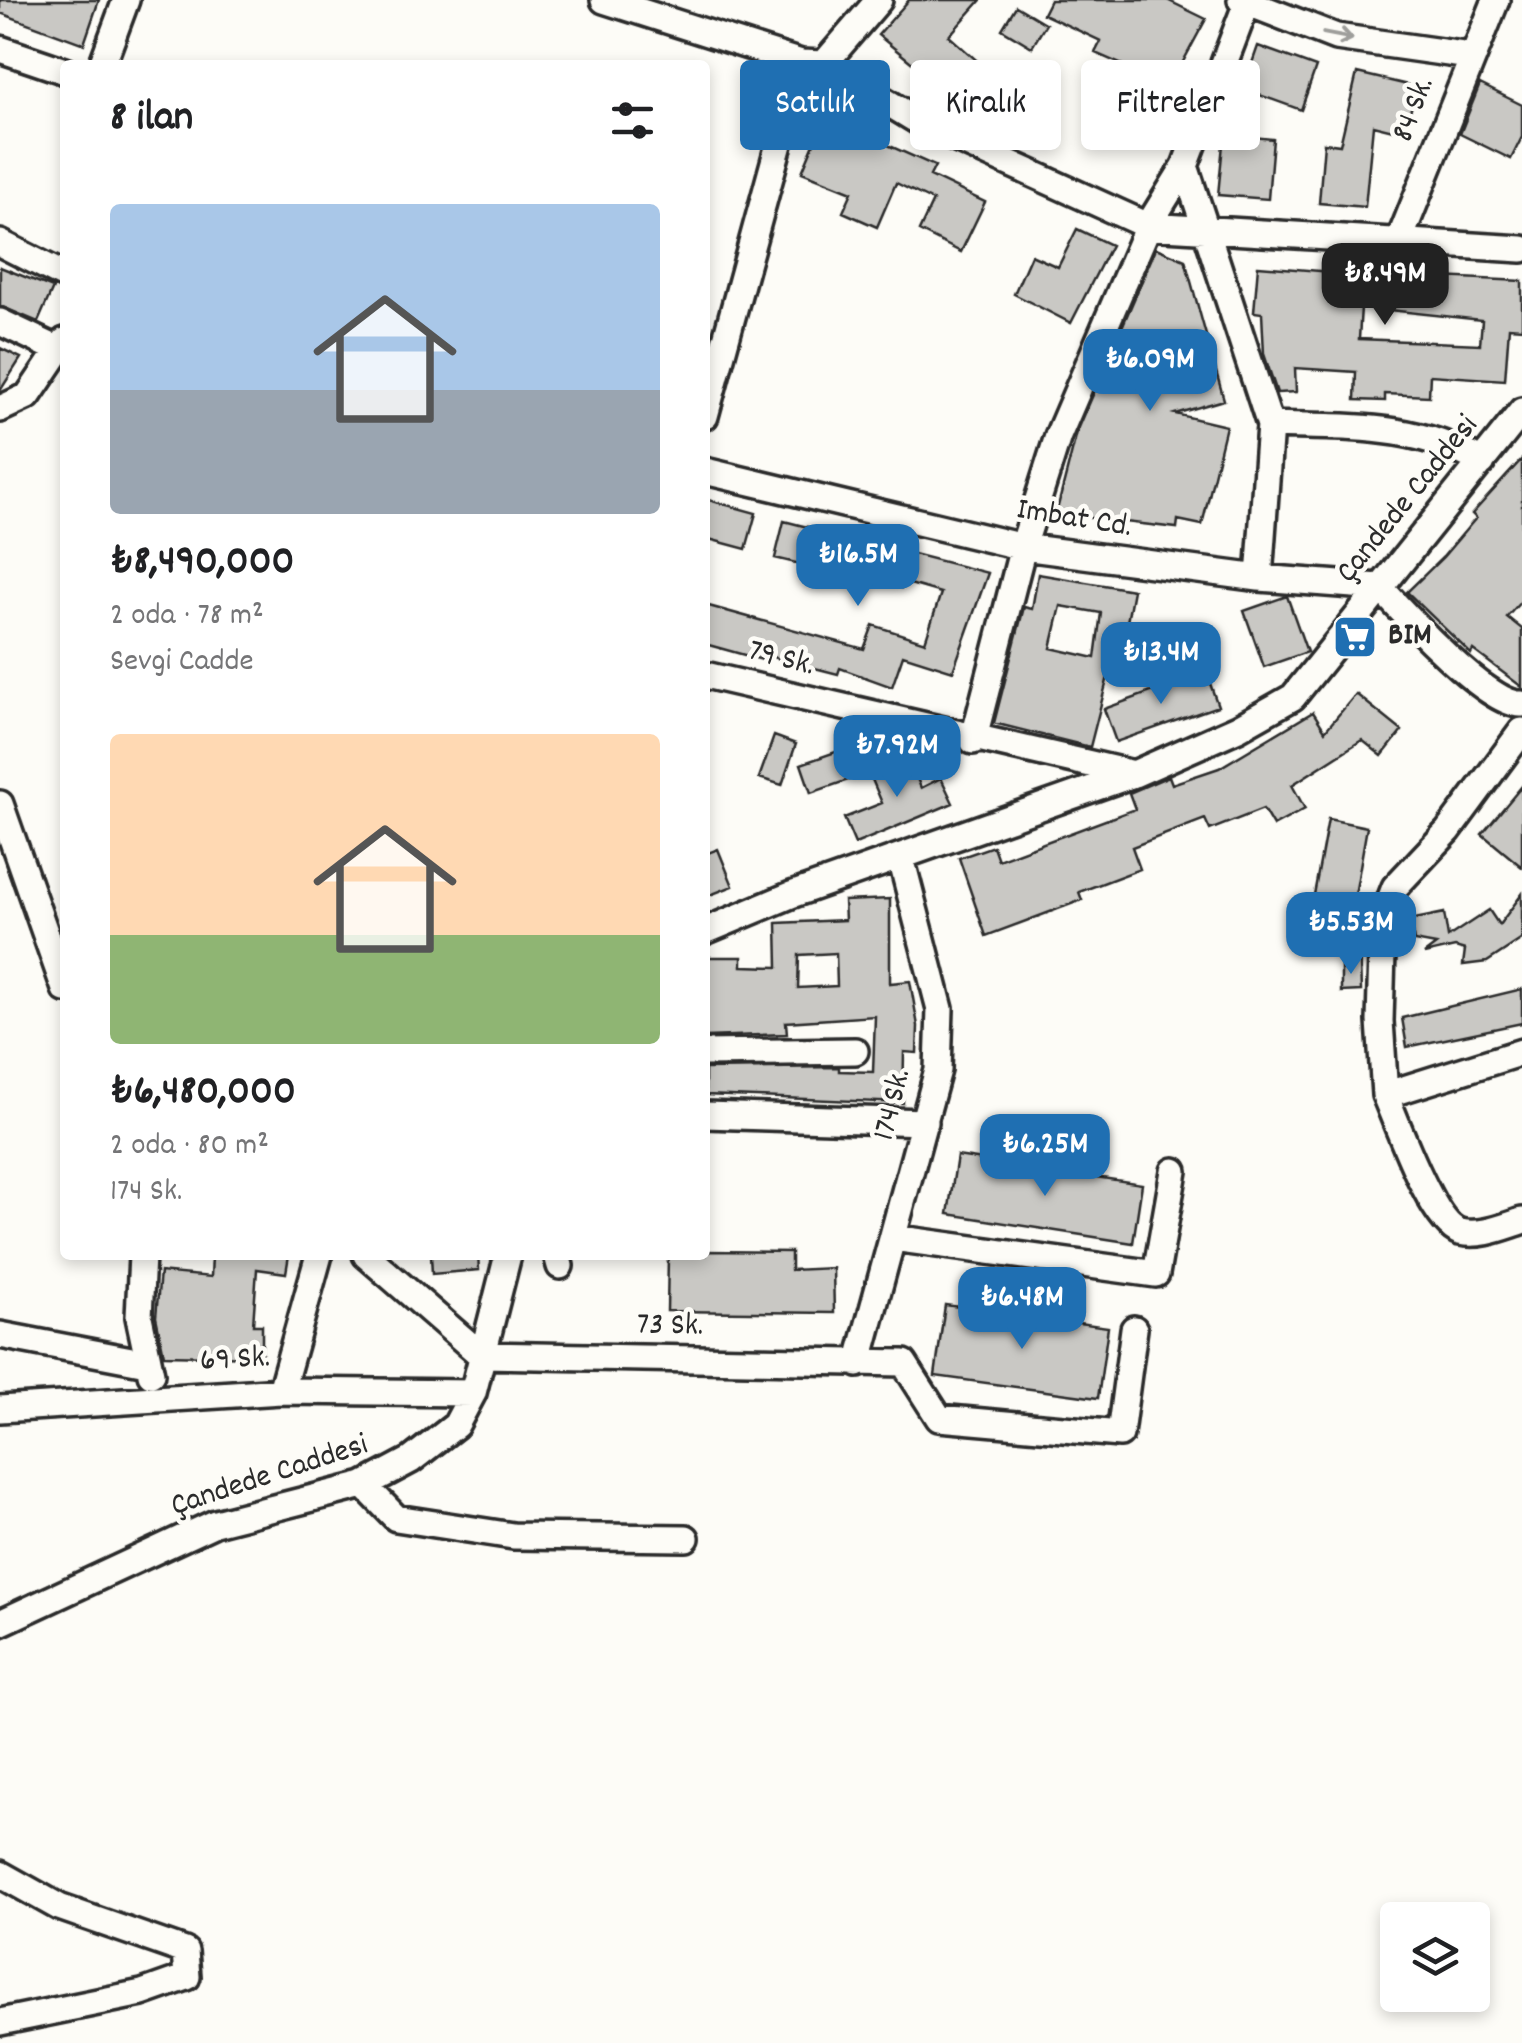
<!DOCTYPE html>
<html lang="tr">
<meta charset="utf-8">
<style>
:root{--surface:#fff;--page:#f2f2f2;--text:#202124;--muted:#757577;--accent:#1f6fb2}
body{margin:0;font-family:Dekko,sans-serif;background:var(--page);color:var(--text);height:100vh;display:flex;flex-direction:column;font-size:38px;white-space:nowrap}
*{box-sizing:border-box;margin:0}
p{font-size:32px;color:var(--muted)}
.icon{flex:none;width:55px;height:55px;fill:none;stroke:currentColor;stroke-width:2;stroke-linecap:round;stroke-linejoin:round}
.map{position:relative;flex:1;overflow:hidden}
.side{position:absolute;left:60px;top:60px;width:650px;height:1200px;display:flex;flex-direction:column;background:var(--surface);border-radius:10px;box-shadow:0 5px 15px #0003}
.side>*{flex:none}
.guide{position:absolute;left:740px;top:60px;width:630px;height:90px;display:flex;gap:20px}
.controls{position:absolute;left:1380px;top:1902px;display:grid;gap:20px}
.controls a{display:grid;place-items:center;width:110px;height:110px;border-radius:10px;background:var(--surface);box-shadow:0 5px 15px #0003;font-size:50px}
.price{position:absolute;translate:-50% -85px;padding:0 22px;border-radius:20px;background:var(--accent);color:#fff;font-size:32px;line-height:65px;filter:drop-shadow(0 2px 5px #0008)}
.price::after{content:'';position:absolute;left:50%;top:60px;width:30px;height:22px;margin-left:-15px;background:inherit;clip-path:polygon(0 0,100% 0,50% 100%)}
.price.active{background:#222;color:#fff}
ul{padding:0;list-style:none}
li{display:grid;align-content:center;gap:20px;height:530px;padding:0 50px}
li span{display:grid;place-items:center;height:310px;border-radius:10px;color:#555}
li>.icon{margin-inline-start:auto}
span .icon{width:180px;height:180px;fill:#fffc;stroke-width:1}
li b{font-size:42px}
h2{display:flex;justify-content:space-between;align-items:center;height:120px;padding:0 50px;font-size:42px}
.pill{padding:0 35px;border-radius:10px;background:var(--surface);box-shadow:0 5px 15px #0003;font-size:35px;line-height:90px}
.pill.active{background:var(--accent);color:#fff}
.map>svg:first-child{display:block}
.building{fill:#c9c8c4;stroke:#2b2b2b;stroke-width:2.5;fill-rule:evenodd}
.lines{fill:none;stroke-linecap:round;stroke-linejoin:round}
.minor-casing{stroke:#2b2b2b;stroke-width:32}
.minor{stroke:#fdfcf7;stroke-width:25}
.oneway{stroke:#9e9e9b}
.labels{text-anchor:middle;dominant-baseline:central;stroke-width:9;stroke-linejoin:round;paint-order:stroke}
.street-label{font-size:32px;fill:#2b2b2b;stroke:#fdfcf7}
.poi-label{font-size:32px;font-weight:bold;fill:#2b2b2b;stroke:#fdfcf7;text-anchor:start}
</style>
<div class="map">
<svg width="1522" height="2043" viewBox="0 0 1522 2043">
<rect width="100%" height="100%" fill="#fdfcf7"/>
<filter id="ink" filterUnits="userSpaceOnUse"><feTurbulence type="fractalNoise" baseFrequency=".01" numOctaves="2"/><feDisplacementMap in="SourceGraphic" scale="20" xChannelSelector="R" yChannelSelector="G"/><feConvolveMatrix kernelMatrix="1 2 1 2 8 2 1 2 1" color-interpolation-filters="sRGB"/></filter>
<g filter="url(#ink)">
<!-- building -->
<path class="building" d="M0,0H99L84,44L0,13Z
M909,0H981L949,36L982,65L954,97L878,35Z
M1050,0H1167L1206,19L1170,86L1095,53L1101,41L1043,14Z
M1016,6L1046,24L1032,47L1002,29Z
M1258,46L1316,67L1301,110L1243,89Z
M1357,73L1416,87L1405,133L1373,125L1365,207L1319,203L1324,143L1340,145Z
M1480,84L1522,105V137L1511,159L1460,134Z
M825,117L935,166L930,176L985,202L961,252L919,231L933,201L896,183L877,227L843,212L852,192L802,172Z
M1224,134L1273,139L1268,199L1218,195Z
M1077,229L1111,245L1071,323L1014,294L1031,255L1058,267Z
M1156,248L1185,260L1224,400L1175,414L1226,426L1202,525L1178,520L1177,528L1056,514L1077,432Z
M1258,266L1441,281V277L1522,281V328L1509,327L1505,380L1430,375L1429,396L1385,394V401L1355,400L1356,372L1295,368L1296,392L1277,393L1264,354L1262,313L1254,312ZM1361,307L1482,320L1480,344L1359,339Z
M0,267L53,288L38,322L0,306Z
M0,348L21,358L0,391Z
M1522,459V600L1507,617L1522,629V687L1473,650L1471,654L1407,592L1443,557L1476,518L1472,514Z
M705,499L756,513L746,549L705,538Z
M784,521L988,573L953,671L903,655L892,687L840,668L838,674L768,656L766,661L705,644V605L864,649L873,625L925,642L941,593L903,582L901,588L775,558Z
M1038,574L1133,590L1127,622L1205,631L1202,663L1114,653L1090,747L994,723L1024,607L1032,609ZM1061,606L1101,613L1095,658L1051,648Z
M1287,596L1307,652L1264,667L1244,611Z
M1206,672L1218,706L1116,742L1104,709Z
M1356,694L1402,731L1382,756L1362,740L1292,785L1305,809L1273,826L1263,809L1210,830L1205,819L1132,847L1140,869L1079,892L1082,900L986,936L959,858L993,846L998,860L1135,809L1129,793L1169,776L1172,784L1219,768L1313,712L1325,731Z
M774,736L796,744L782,785L759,778Z
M844,749L854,778L811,793L801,764Z
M907,754L921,788L941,778L953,803L855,844L844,818L882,803L868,770Z
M1522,786V867L1482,834Z
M1328,819L1367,827L1349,929L1309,922Z
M718,849L733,886L705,897V854Z
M1522,894V939L1487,962L1463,965L1465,950L1455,947L1424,954L1436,945L1414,941L1410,920L1444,913L1448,937L1489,910L1499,925Z
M890,899V983L910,981L918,1026L917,1053L904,1052L903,1103L705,1095V1069L839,1067V1071L873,1072L875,1016L786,1022L787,1034L705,1037V957H742V966L778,967L777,923L845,920L844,901ZM836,953L837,986L798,988L799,955Z
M1341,962H1360L1361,991L1341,992Z
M1522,989V1023L1407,1047L1402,1018Z
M957,1156L1142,1184L1133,1243L948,1214Z
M705,1251L791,1252V1270L833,1268L834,1313L667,1311L668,1255H705Z
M212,1255H289L286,1273L257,1269L253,1325H262V1357L164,1355L156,1317L160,1272L211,1277Z
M431,1255H478L479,1270L432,1274Z
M945,1305L1108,1327L1098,1398L935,1376Z"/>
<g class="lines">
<defs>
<path id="minor" d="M604,0L801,63L824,64L923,124L1148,226L1522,249
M1241,0L1336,37L1470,56
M0,49L65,71
M824,64L879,0
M102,65L126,0
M1185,166L1270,425L1259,578
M0,243L65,276
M1398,244L1496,0
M0,322L59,350L65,341
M0,409L28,396L59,350
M705,416L801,63
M1270,425C1348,428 1412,422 1482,462
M705,471L1023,547L1259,578L1380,587C1403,613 1489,707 1522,704
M705,675L1134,774
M1522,731L1448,831L1395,887L1383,918L1380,1021L1385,1095L1522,1052
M973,741L1023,547L1058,436L1148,226L1185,166L1248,0
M0,804L65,989
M705,931L791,895L1134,774L1238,728L1293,697L1522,411
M705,1053L855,1051
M1385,1095C1398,1125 1432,1223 1460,1232C1480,1237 1503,1227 1522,1221
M705,1115L925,1122
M893,1238L1156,1274L1174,1171
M142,1255L139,1317L151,1374
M366,1255L481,1355
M557,1255L560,1266
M0,1335L147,1363
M481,1355L904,1363L939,1418L1120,1434L1134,1329
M858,1364L938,1070L940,1009L901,858
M281,1391L319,1255
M0,1409L281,1391L473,1393
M364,1485L396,1518L513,1536L686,1538
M0,1623L215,1523L364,1485L411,1460L456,1425L473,1393L508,1255
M0,1874L59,1907L185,1951L187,1977L142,1993L0,2022"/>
</defs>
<!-- minor casing -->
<use href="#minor" class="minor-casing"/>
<!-- minor -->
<use href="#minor" class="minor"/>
</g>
<!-- one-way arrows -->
<defs><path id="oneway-shaft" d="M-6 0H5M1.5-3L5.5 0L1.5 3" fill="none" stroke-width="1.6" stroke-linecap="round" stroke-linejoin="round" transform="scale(2.5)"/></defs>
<use class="oneway" href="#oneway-shaft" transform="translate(1338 36) rotate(11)"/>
</g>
<!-- icons -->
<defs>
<symbol id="supermarket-square" viewBox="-11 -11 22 22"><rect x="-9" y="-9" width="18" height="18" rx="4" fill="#1f6fb2" stroke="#fdfcf7"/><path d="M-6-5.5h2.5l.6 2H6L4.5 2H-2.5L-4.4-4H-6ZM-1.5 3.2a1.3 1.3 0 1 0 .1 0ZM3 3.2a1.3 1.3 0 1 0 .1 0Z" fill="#fff"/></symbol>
</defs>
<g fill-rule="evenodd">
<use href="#supermarket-square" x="1330" y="612" width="50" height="50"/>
</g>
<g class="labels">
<!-- street labels -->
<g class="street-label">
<text transform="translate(1415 110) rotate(-69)">84 Sk.</text>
<text transform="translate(1409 500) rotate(-51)">Çandede Caddesi</text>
<text transform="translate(1074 520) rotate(9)">Imbat Cd.</text>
<text transform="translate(781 660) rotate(14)">79 Sk.</text>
<text transform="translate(894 1105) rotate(-76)">174 Sk.</text>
<text transform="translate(670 1327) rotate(1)">73 Sk.</text>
<text transform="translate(235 1361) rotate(-3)">69 Sk.</text>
<text transform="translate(270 1477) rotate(-18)">Çandede Caddesi</text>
</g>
<!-- poi labels -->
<g class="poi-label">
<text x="1388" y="637">BIM</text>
</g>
</g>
</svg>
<div class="controls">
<a><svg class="icon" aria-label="layers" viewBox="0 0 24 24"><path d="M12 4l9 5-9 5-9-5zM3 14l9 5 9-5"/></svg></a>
</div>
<b class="price active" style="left:1385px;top:328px">₺8.49M</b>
<b class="price" style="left:1150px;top:414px">₺6.09M</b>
<b class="price" style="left:858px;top:609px">₺16.5M</b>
<b class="price" style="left:1161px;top:707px">₺13.4M</b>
<b class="price" style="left:897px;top:800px">₺7.92M</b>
<b class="price" style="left:1351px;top:977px">₺5.53M</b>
<b class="price" style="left:1045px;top:1199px">₺6.25M</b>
<b class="price" style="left:1022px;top:1352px">₺6.48M</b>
<div class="guide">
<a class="pill active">Satılık</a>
<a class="pill">Kiralık</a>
<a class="pill">Filtreler</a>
</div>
<section class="side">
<h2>8 ilan<svg class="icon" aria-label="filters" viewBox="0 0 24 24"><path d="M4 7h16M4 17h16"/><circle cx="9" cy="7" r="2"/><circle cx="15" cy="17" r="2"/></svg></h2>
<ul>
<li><span style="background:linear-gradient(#a9c7e8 60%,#9aa5b1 0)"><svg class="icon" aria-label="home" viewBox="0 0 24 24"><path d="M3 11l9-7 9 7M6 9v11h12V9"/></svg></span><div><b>₺8,490,000</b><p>2 oda · 78 m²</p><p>Sevgi Cadde</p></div></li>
<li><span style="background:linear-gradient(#ffd9b3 65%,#8fb573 0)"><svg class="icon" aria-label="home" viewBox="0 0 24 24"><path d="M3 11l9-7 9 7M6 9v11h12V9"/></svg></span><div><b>₺6,480,000</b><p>2 oda · 80 m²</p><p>174 Sk.</p></div></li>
</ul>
</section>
</div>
